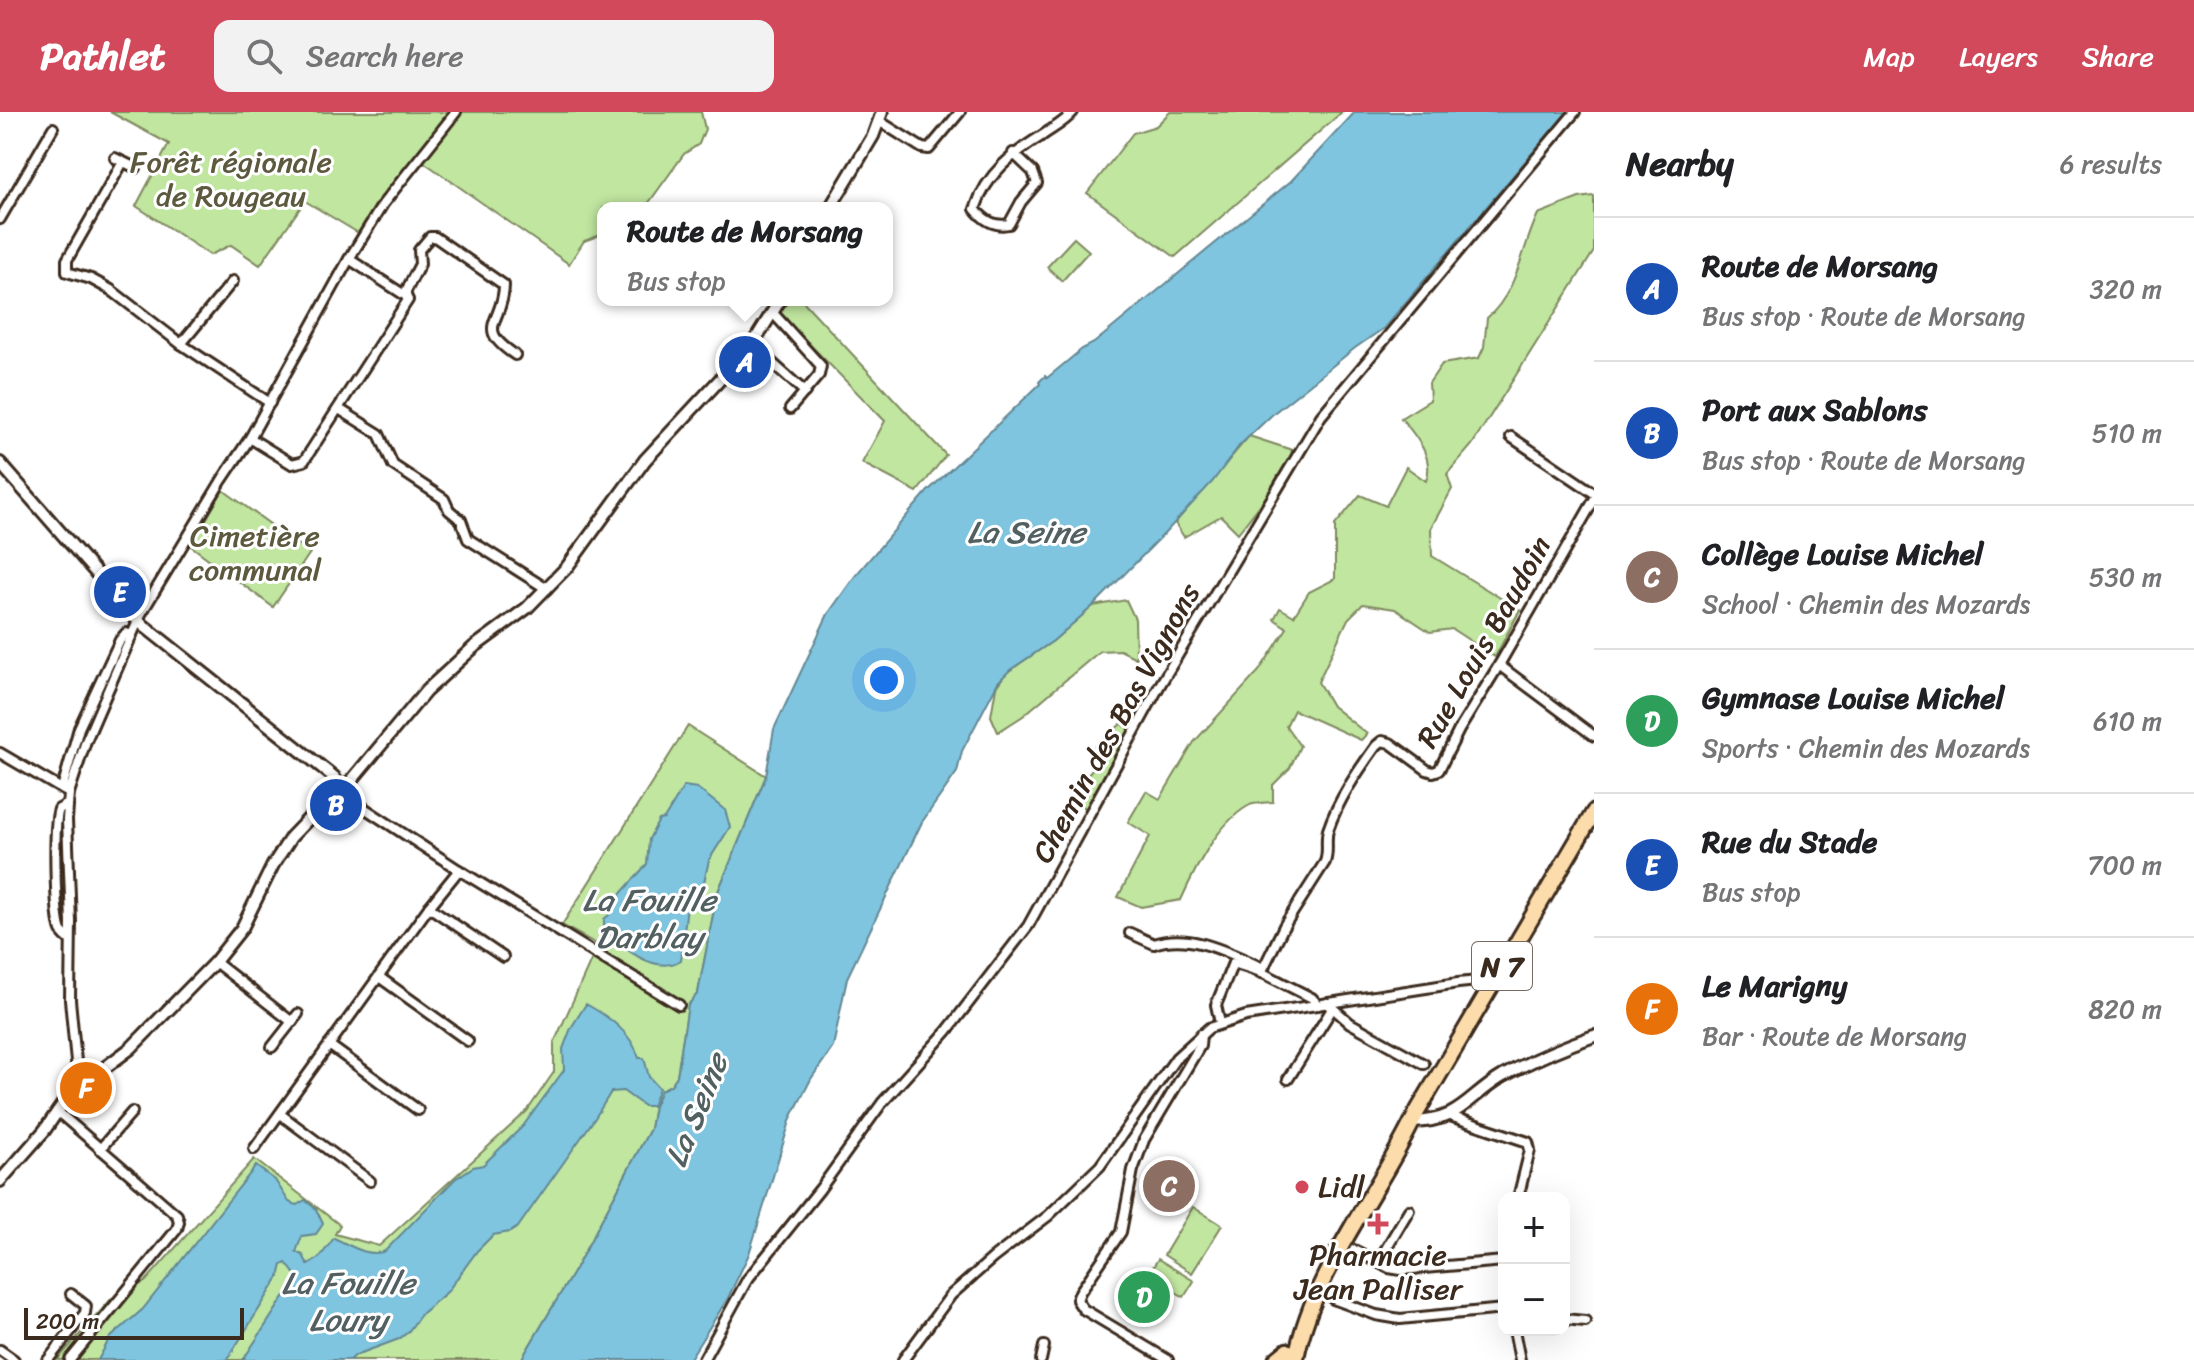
<!DOCTYPE html>
<meta charset="utf-8">
<style>
body{margin:0;font-family:Sriracha,sans-serif;background:#f2f2f2;color:#202124}
.controls{position:absolute;right:24px;bottom:24px;display:grid;overflow:hidden;border-radius:16px;box-shadow:0 8px 32px #0002}
.controls button{width:72px;height:72px;display:grid;place-items:center;padding:0;border:0;border-bottom:2px solid #e0e0e0;background:#fff;color:#202124;font:40px sans-serif}
.scale{position:absolute;left:24px;bottom:20px;width:220px;box-sizing:border-box;padding-left:8px;border:4px solid #3b2a1e;border-top:0;font-size:22px;line-height:28px;white-space:nowrap;color:#3b2a1e;-webkit-text-stroke:6px #fff;paint-order:stroke}
.you{position:absolute;left:884px;top:568px;width:28px;height:28px;margin:-20px;border:6px solid #fff;border-radius:50%;background:#1a73e8;box-shadow:0 0 0 12px #1a73e833}
.badge{display:grid;place-items:center;width:52px;height:52px;border-radius:50%;background:#d1495b;color:#fff;font-size:26px;font-weight:700}
.pin{position:absolute;translate:-50% -50%;border:4px solid #fff;box-shadow:0 2px 8px #0006}
.popup{position:absolute;left:597px;top:90px;width:296px;height:104px;box-sizing:border-box;display:grid;place-content:center;border-radius:16px;background:#fff;filter:drop-shadow(0 2px 6px #0005);font-size:26px;white-space:nowrap;color:#757577}
.popup b{font-size:30px;color:#202124}
.popup::after{content:'';position:absolute;left:50%;top:100%;margin-left:-16px;border:16px solid transparent;border-top-color:#fff}
.list{margin:0;padding:0;list-style:none}
h2{display:flex;justify-content:space-between;align-items:center;height:104px;margin:0;padding:0 32px;font-size:34px}
h2 small{font-size:26px;font-weight:400;color:#757577}
.list li{display:grid;grid-template-columns:52px 1fr auto;gap:24px;align-items:center;box-sizing:border-box;height:144px;padding:0 32px;border-top:2px solid #e0e0e0}
.list b{display:block;font-size:30px;white-space:nowrap}
.list p{margin:0;font-size:26px;white-space:nowrap;color:#757577}
.list em{font-size:26px;font-style:normal;color:#757577}
.icon{flex:none;width:44px;height:44px;fill:none;stroke:currentColor;stroke-width:2;stroke-linecap:round;stroke-linejoin:round}
.map{position:relative;flex:none;width:1594px;height:1248px;overflow:hidden}
header{display:flex;align-items:center;gap:48px;box-sizing:border-box;height:112px;padding:0 40px;background:#d1495b;color:#fff}
header strong{font-size:38px}
nav{display:flex;gap:44px;margin-inline-start:auto;font-size:28px}
.search{width:560px;height:72px;background:#f2f2f2;display:flex;align-items:center;gap:20px;box-sizing:border-box;padding:0 28px;border-radius:16px;color:#757577;font-size:30px}
main{display:flex}
aside{flex:1;background:#fff}
.map>svg:first-child{display:block}
.green{fill:#c1e6a0;stroke:#7e885f;stroke-width:2}
.water{fill:#7fc5e0;stroke:#648792;stroke-width:2}
.lines{fill:none;stroke-linecap:round;stroke-linejoin:round}
.minor-casing{stroke:#3b2a1e;stroke-width:14}
.tertiary-casing{stroke:#3b2a1e;stroke-width:16}
.primary-casing{stroke:#3b2a1e;stroke-width:20}
.minor{stroke:#fff;stroke-width:8}
.tertiary{stroke:#fff;stroke-width:10}
.primary{stroke:#fddcac;stroke-width:14}
.poi-dot{fill:#d1495b;stroke:#fff;stroke-width:3}
.labels{text-anchor:middle;stroke-width:6;stroke-linejoin:round;paint-order:stroke}
.shield{fill:#fff;stroke:#766a62;stroke-width:2}
.shield-label{font-size:28px;font-weight:bold;fill:#3b2a1e}
.park-label{font-size:30px;fill:#5c593e;stroke:#fff}
.street-label{font-size:30px;fill:#3b2a1e;stroke:#fff}
.poi-label{font-size:30px;fill:#3b2a1e;stroke:#fff;text-anchor:start}
.water-label{font-size:32px;font-style:italic;fill:#536062;stroke:#fff}
</style>
<header>
<strong>Pathlet</strong>
<div class="search"><svg class="icon" aria-label="search" viewBox="0 0 24 24"><circle cx="10" cy="10" r="6"/><path d="M15 15l6 6"/></svg>Search here</div>
<nav><a>Map</a><a>Layers</a><a>Share</a></nav>
</header>
<main>
<div class="map">
<svg width="1594" height="1248" viewBox="0 0 1594 1248">
<rect width="100%" height="100%" fill="#fff"/>
<filter id="ink" filterUnits="userSpaceOnUse"><feTurbulence type="fractalNoise" baseFrequency=".0125" numOctaves="2"/><feDisplacementMap in="SourceGraphic" scale="16" xChannelSelector="R" yChannelSelector="G"/><feConvolveMatrix kernelMatrix="1 2 1 2 8 2 1 2 1" color-interpolation-filters="sRGB"/></filter>
<g filter="url(#ink)">
<g class="green">
<path d="M110,0H701L705,17L699,32L684,42L645,96H603V122L584,129L569,152L418,46L360,122L305,89L260,153L231,133L210,143L136,94L169,32Z"/>
<path d="M1170,0H1342L1175,145L1087,81L1133,21L1156,14Z"/>
<path d="M1594,84V139L1472,333L1447,362L1452,377L1431,416L1432,444L1520,498L1495,545L1452,517L1430,520L1395,497L1363,492L1348,507L1318,570L1332,594L1367,622L1361,628L1294,598L1286,614L1300,634L1290,656L1273,673V690C1266,691 1254,690 1248,694C1217,712 1195,757 1181,788L1141,795L1118,785L1150,724L1128,710L1146,679L1160,687L1194,630L1259,559L1287,516L1274,507L1280,496L1294,504L1309,480L1335,467V413L1360,383L1386,394L1406,355L1426,369C1435,345 1415,323 1401,306L1430,288L1429,271L1442,252L1479,246L1484,235L1487,206C1518,179 1521,138 1538,102L1579,86Z"/>
<path d="M1074,126L1089,139L1062,169L1047,155Z"/>
<path d="M786,188H802L946,343L917,380L862,351L885,309L778,200Z"/>
<path d="M1249,324L1292,338L1289,356L1238,421L1221,404L1184,425L1175,411Z"/>
<path d="M223,378L310,441L273,495L191,434Z"/>
<path d="M1126,488L1135,507L1136,546L1120,538L1100,539L1023,604L998,620L991,604L996,575L1006,561L1053,529L1093,494Z"/>
<path d="M1121,612L1133,617L1088,700L1077,687L1080,671L1100,648L1095,635Z"/>
<path d="M688,614L766,664L717,782L698,881L688,894L677,964L671,973L661,978L654,994L650,1017L577,1154L521,1248H57L112,1186L145,1170L254,1047L340,1113L335,1122L379,1134L527,999L554,960V931L598,833L562,813Z"/>
<path d="M1193,1095L1222,1113L1192,1161L1164,1143Z"/>
<path d="M1158,1147L1194,1169L1184,1185L1148,1163Z"/>
</g>
<g class="water">
<path d="M1355,0H1567L1384,216L1355,236L1275,300L1240,333L1213,369L1165,421L1093,494L1053,529L1010,558L998,570L962,639L957,660L922,710L847,866L833,935L811,967L791,1006L749,1142L728,1186L689,1248H521L577,1154L650,1017L654,994L661,978L671,973L677,964L688,893L698,881L717,782L766,664L774,617L828,502L855,464L927,380L1040,272L1039,270L1045,264L1047,266L1082,237L1094,231L1291,69Z"/>
<path d="M684,674L697,676L725,698L730,715L709,748L703,775L687,793L681,848C655,864 621,835 604,816V807L609,803L616,787L647,752L649,727L659,708L664,707Z"/>
<path d="M586,892C609,905 631,920 639,946H644L649,965L659,976L652,994H644L623,979L611,980L595,1006L518,1115L510,1120L493,1123L477,1139L447,1180L422,1201L408,1220L399,1227L356,1243L350,1248H243L297,1165L286,1151L282,1153L279,1165L227,1248H98L110,1226L143,1197L256,1054L275,1068L289,1090L297,1093L305,1088L316,1097L323,1112L316,1122L302,1124L296,1140L303,1143L308,1153L320,1145L334,1126C349,1133 369,1146 385,1139L455,1067L473,1055L483,1053L523,1014L564,958L563,937L571,916Z"/>
</g>
<g class="lines">
<g class="minor-casing">
<g id="minor">
<path d="M879,9L922,36L929,37L960,0"/>
<path d="M1013,41L1033,60L1037,71L1021,90L1009,112C994,115 984,108 975,97C987,61 1012,42 1043,23C1053,16 1065,10 1073,0"/>
<path d="M115,46L136,56"/>
<path d="M123,50L67,148V160L91,167L111,178L181,232L270,291"/>
<path d="M0,107L53,16"/>
<path d="M406,184V179L420,152L419,138L430,125H435L504,173C504,210 473,215 515,243"/>
<path d="M773,201L821,254L819,263L790,297"/>
<path d="M181,232L233,169"/>
<path d="M752,233L805,280"/>
<path d="M339,297L379,322L393,353L444,387L449,398L461,408L468,427L547,477"/>
<path d="M1511,325L1594,381"/>
<path d="M250,326L292,352L304,349L408,188L406,184L349,147"/>
<path d="M1499,553L1594,624"/>
<path d="M0,641L65,679"/>
<path d="M341,678L349,686L459,758L679,893"/>
<path d="M69,681L63,673L79,616L120,528L126,521L132,523"/>
<path d="M68,692L59,697C53,712 55,804 61,819C64,823 66,825 70,828"/>
<path d="M429,795L503,845"/>
<path d="M1130,821L1154,832C1190,820 1227,840 1259,854L1261,860L1312,886L1318,893"/>
<path d="M215,850L292,910"/>
<path d="M1261,861L1284,814L1325,750C1329,739 1325,729 1328,718C1338,688 1358,659 1376,634L1382,629L1390,631L1427,658L1433,660L1439,658L1459,618L1499,553L1594,388"/>
<path d="M379,865L468,929"/>
<path d="M1327,891L1350,911L1424,952"/>
<path d="M1220,911L1216,893L1233,851L1261,860"/>
<path d="M329,933L418,998"/>
<path d="M272,935L298,902"/>
<path d="M1288,967L1332,897"/>
<path d="M78,970L70,888L71,810L67,708L69,681L86,629L141,502L222,368L250,326L349,147L383,92L456,0"/>
<path d="M57,999L177,1103L179,1110L177,1117L70,1248"/>
<path d="M280,1002L370,1069"/>
<path d="M1450,1004L1528,1030L1530,1038L1518,1086"/>
<path d="M100,1037L132,1000"/>
<path d="M254,1037L429,795L459,758"/>
<path d="M1354,1138L1389,1156L1401,1158L1504,1149"/>
<path d="M1378,1150L1409,1098"/>
<path d="M1333,1187L1376,1203L1400,1207L1504,1197"/>
<path d="M1564,1207L1585,1209"/>
<path d="M1514,1218L1520,1248"/>
<path d="M0,1238L14,1248"/>
<path d="M48,1248L85,1201L86,1194L71,1182"/>
<path d="M703,1248L747,1168L820,1077L882,991L947,919L1028,814L1160,573L1321,304L1575,0"/>
<path d="M903,1248L951,1183L993,1146L1048,1104L1100,1054L1176,946L1209,916L1246,904L1458,871L1478,869L1491,873"/>
<path d="M1041,1248L1044,1234"/>
<path d="M1168,1248L1083,1197L1077,1188L1080,1180L1121,1120L1133,1058L1144,1028L1200,934L1201,922"/>
</g>
</g>
<g class="tertiary-casing">
<g id="tertiary">
<path d="M830,96L873,24L882,0"/>
<path d="M0,351L138,509L334,665L341,678"/>
<path d="M1412,1010C1461,1009 1466,986 1503,964C1532,948 1563,935 1594,924"/>
<path d="M0,1069L44,1019L78,970L87,969L131,936L215,850L242,816L273,753L291,725L314,701L347,674L426,579L474,535L527,496L567,455L645,348L752,233L780,188"/>
</g>
</g>
<g class="primary-casing">
<g id="primary">
<path d="M1296,1246C1314,1156 1379,1082 1417,1000L1594,700"/>
<path d="M1276,1248L1287,1239L1294,1243L1296,1248"/>
</g>
</g>
<use href="#minor" class="minor"/>
<use href="#tertiary" class="tertiary"/>
<use href="#primary" class="primary"/>
</g>
</g>
<g class="poi-dot">
<circle cx="1302" cy="1075" r="8"/>
<path d="M1374 1100h8v8h8v8h-8v8h-8v-8h-8v-8h8z"/>
</g>
<g class="labels">
<rect class="shield" x="1472" y="830" width="60" height="48" rx="6"/>
<g class="shield-label">
<text x="1502" y="864">N 7</text>
</g>
<g class="park-label">
<text x="231" y="60">Forêt régionale<tspan x="231" dy="34">de Rougeau</tspan></text>
<text x="255" y="434">Cimetière<tspan x="255" dy="34">communal</tspan></text>
</g>
<g class="street-label">
<text transform="translate(1484 530) rotate(-60)" y="10">Rue Louis Baudoin</text>
<text transform="translate(1116 611) rotate(-61)" y="10">Chemin des Bas Vignons</text>
</g>
<g class="poi-label">
<text x="1318" y="1085">Lidl</text>
<text x="1378" y="1153" text-anchor="middle">Pharmacie<tspan x="1378" dy="34">Jean Palliser</tspan></text>
</g>
<g class="water-label">
<text x="1026" y="431">La Seine</text>
<text x="649" y="799">La Fouille<tspan x="649" dy="37">Darblay</tspan></text>
<text transform="translate(696 998) rotate(-68)" y="11">La Seine</text>
<text x="348" y="1182">La Fouille<tspan x="348" dy="37">Loury</tspan></text>
</g>
</g>
</svg>
<div class="controls">
<button>+</button>
<button>−</button>
</div>
<div class="scale">200 m</div>
<div class="you"></div>
<div class="pin badge" style="left:745px;top:250px;background:#1a4fb4">A</div>
<div class="popup"><b>Route de Morsang</b>Bus stop</div>
<div class="pin badge" style="left:336px;top:693px;background:#1a4fb4">B</div>
<div class="pin badge" style="left:1169px;top:1074px;background:#8d6e63">C</div>
<div class="pin badge" style="left:1144px;top:1185px;background:#2e9e5b">D</div>
<div class="pin badge" style="left:120px;top:480px;background:#1a4fb4">E</div>
<div class="pin badge" style="left:86px;top:976px;background:#e8710a">F</div>
</div>
<aside>
<h2>Nearby<small>6 results</small></h2>
<ul class="list">
<li><span class="badge" style="background:#1a4fb4">A</span><div><b>Route de Morsang</b><p>Bus stop · Route de Morsang</p></div><em>320 m</em></li>
<li><span class="badge" style="background:#1a4fb4">B</span><div><b>Port aux Sablons</b><p>Bus stop · Route de Morsang</p></div><em>510 m</em></li>
<li><span class="badge" style="background:#8d6e63">C</span><div><b>Collège Louise Michel</b><p>School · Chemin des Mozards</p></div><em>530 m</em></li>
<li><span class="badge" style="background:#2e9e5b">D</span><div><b>Gymnase Louise Michel</b><p>Sports · Chemin des Mozards</p></div><em>610 m</em></li>
<li><span class="badge" style="background:#1a4fb4">E</span><div><b>Rue du Stade</b><p>Bus stop</p></div><em>700 m</em></li>
<li><span class="badge" style="background:#e8710a">F</span><div><b>Le Marigny</b><p>Bar · Route de Morsang</p></div><em>820 m</em></li>
</ul>
</aside>
</main>
